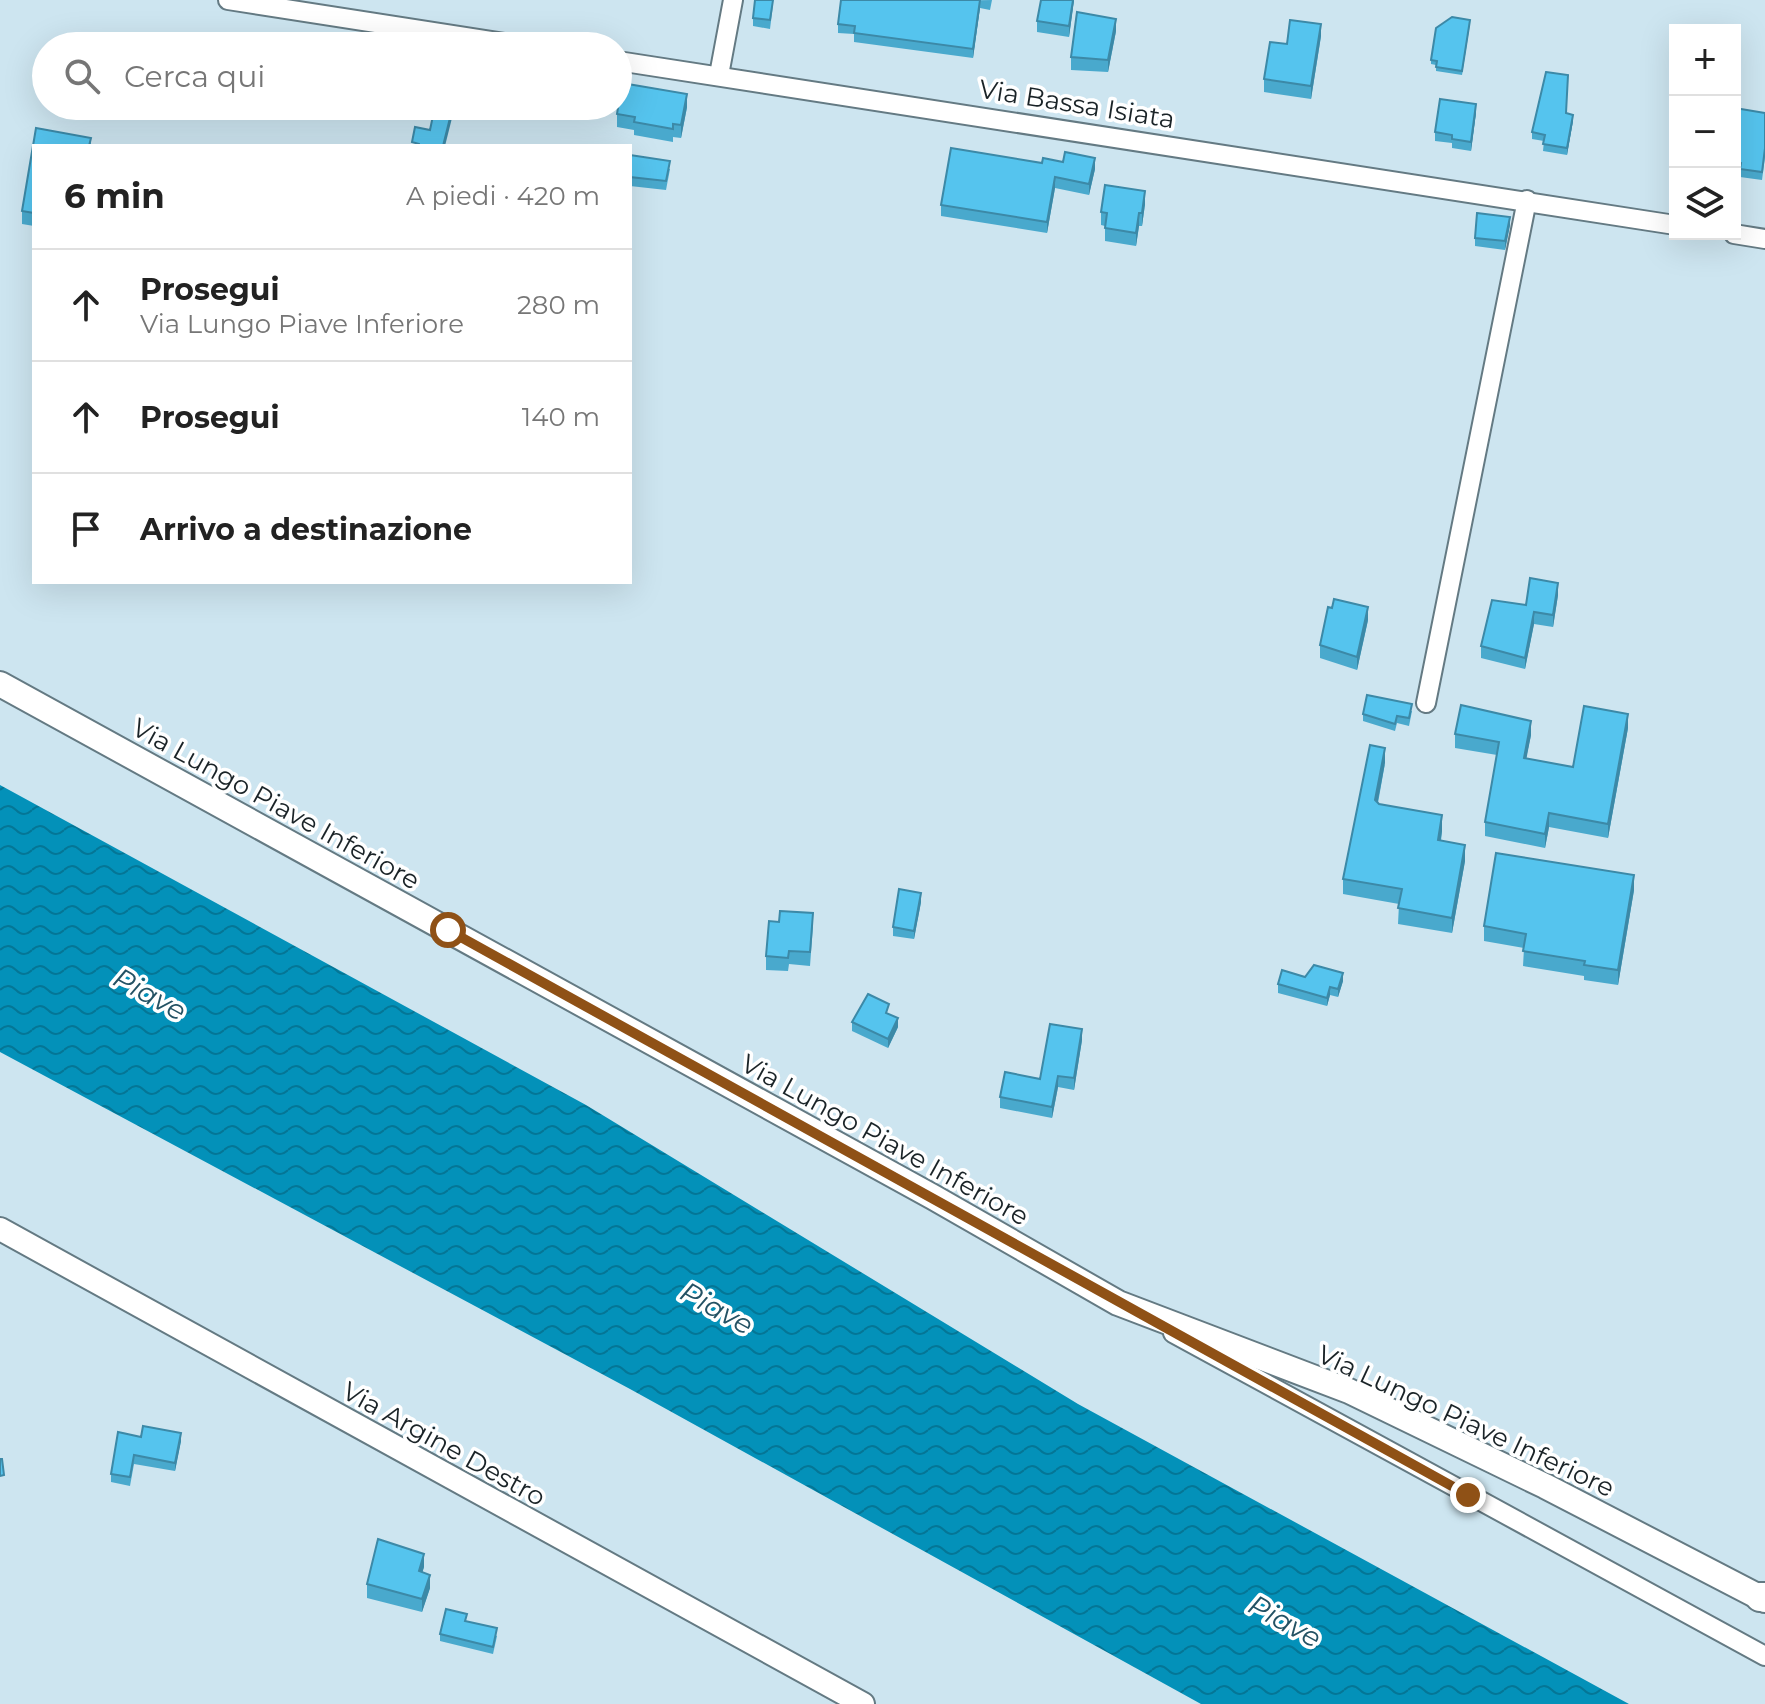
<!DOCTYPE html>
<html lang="it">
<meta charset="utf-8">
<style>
body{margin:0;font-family:Montserrat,sans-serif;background:#f6f6f6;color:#222}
.controls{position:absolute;right:24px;top:24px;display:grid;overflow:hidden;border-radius:0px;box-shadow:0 8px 32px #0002}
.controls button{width:72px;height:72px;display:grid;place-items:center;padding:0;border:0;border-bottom:2px solid #e0e0e0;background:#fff;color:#222;font:40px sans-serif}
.stop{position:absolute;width:24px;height:24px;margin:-18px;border:6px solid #8f5116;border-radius:50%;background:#fff}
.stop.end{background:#8f5116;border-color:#fff;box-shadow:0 2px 8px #0008}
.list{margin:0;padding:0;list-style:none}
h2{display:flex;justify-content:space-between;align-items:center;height:104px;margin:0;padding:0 32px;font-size:34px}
h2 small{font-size:26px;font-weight:400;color:#767676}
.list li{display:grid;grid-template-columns:52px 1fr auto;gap:24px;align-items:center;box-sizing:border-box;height:112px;padding:0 32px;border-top:2px solid #e0e0e0}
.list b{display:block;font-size:30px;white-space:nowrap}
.list p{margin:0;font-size:26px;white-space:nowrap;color:#767676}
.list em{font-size:26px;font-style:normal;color:#767676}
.icon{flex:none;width:44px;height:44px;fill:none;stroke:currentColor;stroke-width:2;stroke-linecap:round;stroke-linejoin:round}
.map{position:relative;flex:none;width:1765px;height:1704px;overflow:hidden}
.search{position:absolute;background:#fff;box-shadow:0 8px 32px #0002;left:32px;top:32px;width:600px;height:88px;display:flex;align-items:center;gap:20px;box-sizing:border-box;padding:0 28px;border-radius:44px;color:#767676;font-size:30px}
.panel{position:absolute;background:#fff;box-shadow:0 8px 32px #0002;left:32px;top:144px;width:600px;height:440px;border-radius:0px}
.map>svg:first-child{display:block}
.water{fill:url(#water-waves)}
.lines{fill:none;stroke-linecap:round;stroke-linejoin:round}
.minor-casing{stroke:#647a83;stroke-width:22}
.tertiary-casing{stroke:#647a83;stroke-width:26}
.secondary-casing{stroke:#647a83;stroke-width:28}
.trunk-casing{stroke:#647a83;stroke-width:32}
.minor{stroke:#fff;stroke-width:18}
.tertiary{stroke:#fff;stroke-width:22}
.secondary{stroke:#fff;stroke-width:24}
.trunk{stroke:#fff;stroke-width:28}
.wall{fill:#49a9cd}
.shaded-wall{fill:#3c89a7}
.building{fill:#55c4ee;stroke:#3c89a7;stroke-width:2}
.route{stroke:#8f5116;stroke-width:10}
.labels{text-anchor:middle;stroke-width:7;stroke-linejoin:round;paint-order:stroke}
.street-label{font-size:26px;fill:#1a2327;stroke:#fff}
.water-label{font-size:28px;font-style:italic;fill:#245264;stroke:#fff}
</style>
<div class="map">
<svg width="1765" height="1704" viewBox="0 0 1765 1704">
<defs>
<pattern id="water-waves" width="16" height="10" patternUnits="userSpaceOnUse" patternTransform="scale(2)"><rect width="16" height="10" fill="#0391b9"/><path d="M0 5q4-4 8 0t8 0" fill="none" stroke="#047696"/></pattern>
</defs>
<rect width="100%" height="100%" fill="#cde5f0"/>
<path class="water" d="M0,785L586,1105L1078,1404L1629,1704H1201L630,1389L0,1052Z"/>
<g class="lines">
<g class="minor-casing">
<g id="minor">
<path d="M228,0L523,46"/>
<path d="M618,61L1675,225"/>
<path d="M719,75L733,0"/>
<path d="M1734,234L1765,239"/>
<path d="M1426,703L1527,200"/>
<path d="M1173,1333L1765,1656"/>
</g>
</g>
<g class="tertiary-casing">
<path id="tertiary" d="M0,1229L863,1704"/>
</g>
<g class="secondary-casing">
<path id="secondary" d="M0,684L933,1197L1118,1303L1349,1391L1545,1486L1765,1600"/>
</g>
<g class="trunk-casing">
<path id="trunk" d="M1760,1597H1765"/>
</g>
<use href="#minor" class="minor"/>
<use href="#tertiary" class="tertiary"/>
<use href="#secondary" class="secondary"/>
<use href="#trunk" class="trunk"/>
</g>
<g class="wall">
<path d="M992,0L990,10L980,8L973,58L854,42V34L838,33V24L935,1Z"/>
<path d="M1074,0L1069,37L1037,32V21Z"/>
<path d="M773,5L770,29L753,26V18Z"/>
<path d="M1470,24L1462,75L1436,71V65L1431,64V60Z"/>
<path d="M1116,31L1108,72L1071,70V57Z"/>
<path d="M1321,36L1311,99L1264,92V79L1287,44Z"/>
<path d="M687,107L681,138L673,137V142L634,135V130L617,127V114Z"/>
<path d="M1735,108L1765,113V157L1762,180L1740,177V171L1735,170Z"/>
<path d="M1476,113L1471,151L1452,148V143L1435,141V132Z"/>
<path d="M1566,113L1573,121L1567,155L1543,151L1544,141L1532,139V132Z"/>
<path d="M36,128L91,138V146H34V226L22,224V211Z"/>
<path d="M630,155L670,169L666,190L630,186Z"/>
<path d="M1042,163L1095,169L1089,195L1055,188L1047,233L941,216V205Z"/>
<path d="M1145,204L1142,226H1139L1136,246L1105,241V226L1101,225V212Z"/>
<path d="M1510,225L1505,250L1475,246V238Z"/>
<path d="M1558,595L1553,627L1534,624L1525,669L1481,658V646L1526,605Z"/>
<path d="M1368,620L1357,670L1320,658V645Z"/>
<path d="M1412,711L1409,726L1397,723L1395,731L1363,721V714Z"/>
<path d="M1628,728L1608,838L1549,827L1545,848L1485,836V822L1497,755L1455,748V734L1531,735L1526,758L1573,767Z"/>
<path d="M1385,763L1378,803L1442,831L1441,841L1465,861L1452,933L1398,924L1399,904L1343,894V879Z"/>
<path d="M1634,890L1618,985L1584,980V976L1523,966L1524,948L1484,941V926Z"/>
<path d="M921,902L914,939L893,936V927Z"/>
<path d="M813,926L810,966L789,964L788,971L766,970V956Z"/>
<path d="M1305,977L1343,981L1338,997L1330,995L1327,1006L1278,993V984Z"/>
<path d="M889,1014L898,1027L888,1048L852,1031V1022Z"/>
<path d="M1082,1040L1074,1090L1058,1087L1052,1118L1000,1108V1097L1040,1079Z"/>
<path d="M141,1437L181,1441L175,1471L134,1464L130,1486L111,1482V1474Z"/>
<path d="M424,1567L422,1572L430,1588L422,1612L367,1598V1584Z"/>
<path d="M467,1621L497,1636L493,1654L440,1641V1634Z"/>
</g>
<g class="shaded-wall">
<path d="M980,0V8L973,58V49Z"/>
<path d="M1073,0H1074L1069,37V26Z"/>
<path d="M1116,19V31L1108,72V60Z"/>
<path d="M1321,24V36L1311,99V86Z"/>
<path d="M687,94V107L681,138V125Z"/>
<path d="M1476,104V113L1471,151V142Z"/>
<path d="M453,106H455L445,146H443Z"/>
<path d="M1573,115V121L1567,155V148Z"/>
<path d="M1095,158V169L1089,195V184Z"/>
<path d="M1055,177V188L1047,233V222Z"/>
<path d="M1145,191V204L1142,226V213Z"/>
<path d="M1139,213V226L1136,246V233Z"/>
<path d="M1510,217V225L1505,250V241Z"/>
<path d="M1558,583V595L1553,627V615Z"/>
<path d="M1368,607V620L1357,670V657Z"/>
<path d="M1534,612V624L1525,669V658Z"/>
<path d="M1628,714V728L1608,838V824Z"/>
<path d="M1531,721V735L1524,771V758Z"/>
<path d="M1385,748V763L1375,816V800Z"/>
<path d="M1549,813V827L1545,848V834Z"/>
<path d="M1442,815V831L1438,856V840Z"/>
<path d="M1465,845V861L1452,933V918Z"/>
<path d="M1634,875V890L1618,985V970Z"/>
<path d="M921,893V902L914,939V931Z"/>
<path d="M1343,973V981L1338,997V989Z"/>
<path d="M1330,987V995L1327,1006V998Z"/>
<path d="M898,1018V1027L888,1048V1039Z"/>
<path d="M1082,1029V1040L1074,1090V1078Z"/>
<path d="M1058,1076V1087L1052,1118V1107Z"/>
<path d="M181,1433V1441L175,1471V1463Z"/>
<path d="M424,1554V1567L419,1584V1571Z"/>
<path d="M430,1575V1588L422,1612V1599Z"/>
</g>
<g class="building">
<path d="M755,0H773L770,20L753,18Z"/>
<path d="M841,0H980L973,49L854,33L855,26L838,24Z"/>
<path d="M1041,0H1073L1069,26L1037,21Z"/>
<path d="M1077,12L1116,19L1108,60L1071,57Z"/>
<path d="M1452,17L1470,20L1462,71L1436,67L1437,61L1431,60L1436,28Z"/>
<path d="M1290,20L1321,24L1311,86L1264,79L1270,42L1287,44Z"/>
<path d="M1546,72L1568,75L1566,113L1573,115L1567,148L1543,144L1545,135L1532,132Z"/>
<path d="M622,83L687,94L681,125L673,124V129L634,122L635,117L617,114Z"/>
<path d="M1440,99L1476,104L1471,142L1452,139V135L1435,132Z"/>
<path d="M435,106H453L443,146H419V144L412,142L415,127L430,130Z"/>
<path d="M1735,108L1765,113V148L1762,172L1740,169L1741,163L1735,162Z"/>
<path d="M36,128L91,138L89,146H34V213L22,211Z"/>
<path d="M951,148L1042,163L1043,158L1063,162L1065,152L1095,158L1089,184L1055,177L1047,222L941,205Z"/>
<path d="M630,155L670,161L666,181L630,177Z"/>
<path d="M1105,185L1145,191L1142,213H1139L1136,233L1105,228L1107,213L1101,212Z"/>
<path d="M1477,213L1510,217L1505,241L1475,238Z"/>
<path d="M1530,578L1558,583L1553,615L1534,612L1525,658L1481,646L1492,600L1526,605Z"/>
<path d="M1334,599L1368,607L1357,657L1320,645L1328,607L1332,608Z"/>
<path d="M1367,695L1412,704L1409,718L1397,716L1395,724L1363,714Z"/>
<path d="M1461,705L1531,721L1524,758L1573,767L1584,706L1628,714L1608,824L1549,813L1545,834L1485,822L1499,742L1455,734Z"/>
<path d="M1370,745L1385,748L1375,800L1379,804L1442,815L1438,840L1465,845L1452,918L1398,908L1402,889L1343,879Z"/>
<path d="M1496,853L1634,875L1618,970L1584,965L1585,961L1523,951L1526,934L1484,926Z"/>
<path d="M899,889L921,893L914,931L893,927Z"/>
<path d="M780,911L813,913L810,952L789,951L788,958L766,956L769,921L779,922Z"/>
<path d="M1314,965L1343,973L1338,989L1330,987L1327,998L1278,984L1282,970L1305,977Z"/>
<path d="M868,994L889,1004L886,1013L898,1018L888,1039L852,1022Z"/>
<path d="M1050,1024L1082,1029L1074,1078L1058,1076L1052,1107L1000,1097L1005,1072L1040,1079Z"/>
<path d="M143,1426L181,1433L175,1463L134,1455L130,1477L111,1474L118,1432L141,1437Z"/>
<path d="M0,1459H2L4,1475L0,1476Z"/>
<path d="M378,1539L424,1554L419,1571L430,1575L422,1599L367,1584Z"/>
<path d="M446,1609L467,1614L465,1621L497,1628L493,1647L440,1634Z"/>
</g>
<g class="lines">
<path class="route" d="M448,930L1468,1495"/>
</g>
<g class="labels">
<g class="street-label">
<text transform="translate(1077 104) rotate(9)" y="9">Via Bassa Isiata</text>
<text transform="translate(276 804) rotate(29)" y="9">Via Lungo Piave Inferiore</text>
<text transform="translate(885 1140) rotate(29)" y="9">Via Lungo Piave Inferiore</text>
<text transform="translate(1466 1421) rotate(25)" y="9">Via Lungo Piave Inferiore</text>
<text transform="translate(444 1444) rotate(29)" y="9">Via Argine Destro</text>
</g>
<g class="water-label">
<text transform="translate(150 994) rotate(29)" y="10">Piave</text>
<text transform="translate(717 1308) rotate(29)" y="10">Piave</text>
<text transform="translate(1285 1621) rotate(29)" y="10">Piave</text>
</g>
</g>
</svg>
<div class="controls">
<button>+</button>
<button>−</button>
<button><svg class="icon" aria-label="layers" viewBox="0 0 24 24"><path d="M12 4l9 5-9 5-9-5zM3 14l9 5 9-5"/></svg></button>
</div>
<div class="stop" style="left:448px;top:930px"></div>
<div class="stop end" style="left:1468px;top:1495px"></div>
<div class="search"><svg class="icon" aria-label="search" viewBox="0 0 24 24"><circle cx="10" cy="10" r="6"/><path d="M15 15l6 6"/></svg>Cerca qui</div>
<section class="panel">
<h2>6 min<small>A piedi · 420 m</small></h2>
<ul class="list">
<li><svg class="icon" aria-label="ahead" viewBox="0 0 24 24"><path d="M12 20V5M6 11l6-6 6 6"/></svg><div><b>Prosegui</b><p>Via Lungo Piave Inferiore</p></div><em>280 m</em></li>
<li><svg class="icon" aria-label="ahead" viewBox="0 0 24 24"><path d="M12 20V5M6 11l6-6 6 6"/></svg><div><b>Prosegui</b></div><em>140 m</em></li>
<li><svg class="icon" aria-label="arrive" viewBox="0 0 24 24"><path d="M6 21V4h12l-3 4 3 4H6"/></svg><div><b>Arrivo a destinazione</b></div></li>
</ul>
</section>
</div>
